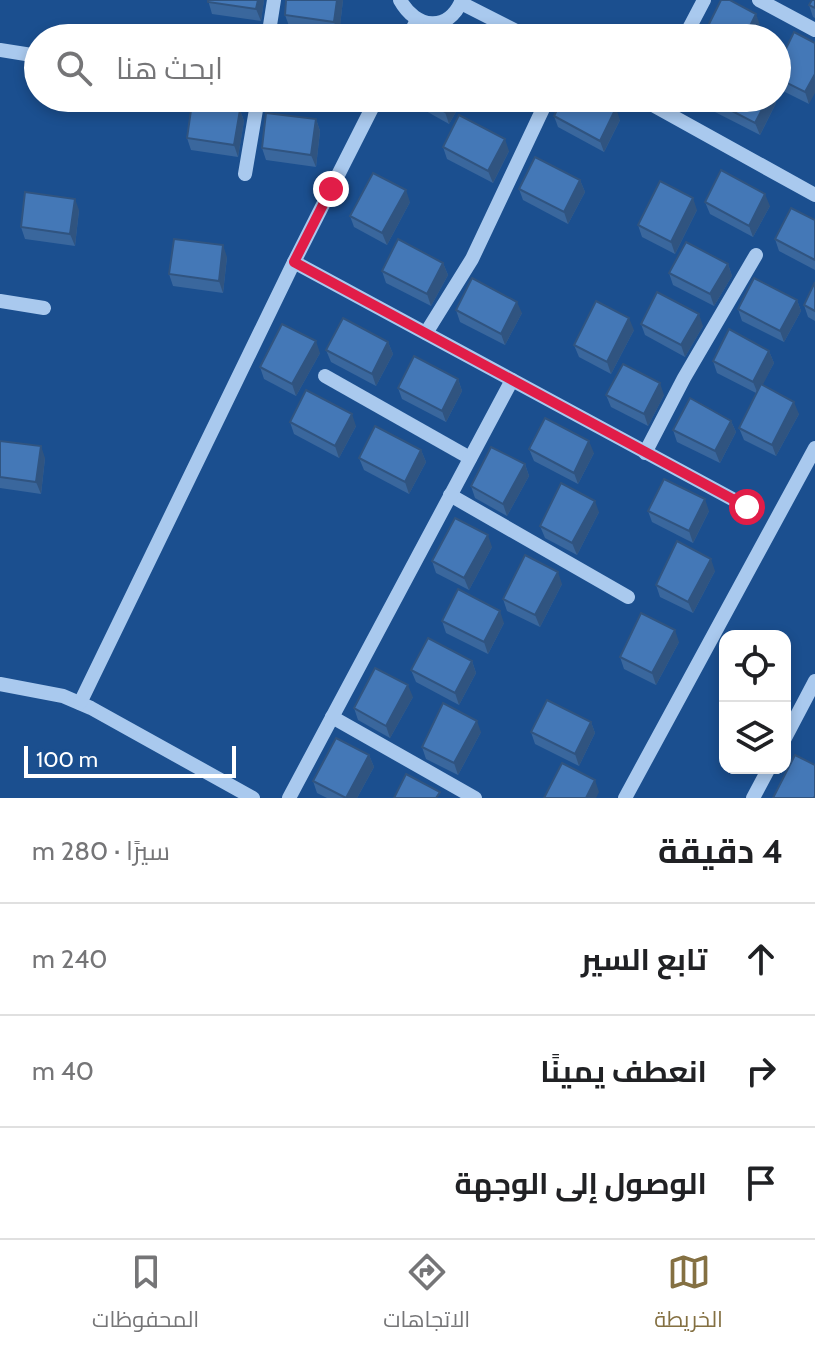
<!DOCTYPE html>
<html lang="ar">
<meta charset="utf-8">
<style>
body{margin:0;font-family:Cabin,Cairo,sans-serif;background:#f2f2f2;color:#202124;direction:rtl}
.controls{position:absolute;right:24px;bottom:24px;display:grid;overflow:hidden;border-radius:16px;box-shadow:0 4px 12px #0003}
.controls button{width:72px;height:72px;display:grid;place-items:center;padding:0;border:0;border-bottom:2px solid #e0e0e0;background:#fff;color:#202124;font:40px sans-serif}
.scale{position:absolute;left:24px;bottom:20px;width:212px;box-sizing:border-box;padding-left:8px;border:4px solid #fff;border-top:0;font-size:22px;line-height:28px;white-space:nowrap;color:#fff;-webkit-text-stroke:6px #1b4f8f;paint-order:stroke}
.stop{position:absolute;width:24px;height:24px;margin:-18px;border:6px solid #e11d48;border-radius:50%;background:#fff}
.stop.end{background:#e11d48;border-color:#fff;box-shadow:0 2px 8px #0008}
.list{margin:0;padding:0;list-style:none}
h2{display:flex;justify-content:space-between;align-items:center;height:104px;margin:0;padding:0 32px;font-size:34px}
h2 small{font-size:26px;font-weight:400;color:#757577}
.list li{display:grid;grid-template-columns:52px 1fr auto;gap:24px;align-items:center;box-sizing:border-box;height:112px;padding:0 32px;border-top:2px solid #e0e0e0}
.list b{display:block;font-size:30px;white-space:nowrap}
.list em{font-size:26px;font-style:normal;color:#757577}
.icon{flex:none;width:44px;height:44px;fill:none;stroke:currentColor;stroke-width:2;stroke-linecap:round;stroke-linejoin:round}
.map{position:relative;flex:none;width:815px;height:798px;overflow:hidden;direction:ltr}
.search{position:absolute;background:#fff;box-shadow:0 4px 12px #0003;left:24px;right:24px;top:24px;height:88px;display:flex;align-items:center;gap:20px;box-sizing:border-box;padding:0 28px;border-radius:44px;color:#757577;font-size:30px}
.sheet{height:440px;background:#fff}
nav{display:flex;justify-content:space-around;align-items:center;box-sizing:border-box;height:112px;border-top:2px solid #e0e0e0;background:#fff;font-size:22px;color:#757577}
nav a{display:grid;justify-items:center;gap:4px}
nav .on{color:#847042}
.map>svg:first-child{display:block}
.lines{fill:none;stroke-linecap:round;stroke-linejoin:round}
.minor{stroke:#a9c9ee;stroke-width:14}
.wall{fill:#3a679d}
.shaded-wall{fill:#305480}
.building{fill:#4478b7;stroke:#305480;stroke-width:2}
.route{stroke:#e11d48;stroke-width:10}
</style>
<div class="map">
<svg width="815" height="798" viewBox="0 0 815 798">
<rect width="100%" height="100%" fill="#1b4f8f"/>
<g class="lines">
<g class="minor">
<path d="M400,0C416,29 448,33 462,0"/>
<path d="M759,0L815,30"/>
<path d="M461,3L530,38"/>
<path d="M268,38L274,0"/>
<path d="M408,38L417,20"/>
<path d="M684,38L704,0"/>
<path d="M0,50L38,56"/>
<path d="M640,98L815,195"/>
<path d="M245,174L258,98"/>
<path d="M294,262L747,507"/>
<path d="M0,301L44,308"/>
<path d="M426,333L472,259L548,98"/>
<path d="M325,376L470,458"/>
<path d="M645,453L684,378L756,255"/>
<path d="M450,495L628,597"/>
<path d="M0,684L63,696L91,708L253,798"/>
<path d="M80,703L294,262L377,98"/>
<path d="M332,717L475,798"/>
<path d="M785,738L815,681"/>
<path d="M289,798L512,380"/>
<path d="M625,798L815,448"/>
<path d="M753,798L769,768"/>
</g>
</g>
<g class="wall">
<path d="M208,0H264L261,21L212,14Z"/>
<path d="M343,0L339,34L289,26L285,15Z"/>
<path d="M815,0V18L813,17L809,5Z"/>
<path d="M794,32L809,104L777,88V67Z"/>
<path d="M414,98H464L449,124L417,106Z"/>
<path d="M502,98H537L529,112Z"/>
<path d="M712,98H774L776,103L760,135L715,112L711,100Z"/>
<path d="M240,110L244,121L238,157L191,150L187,138Z"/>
<path d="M554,116L620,120L604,152L558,127Z"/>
<path d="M316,119L320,131L316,167L266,160L262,148Z"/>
<path d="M443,147L509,151L493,183L447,159Z"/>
<path d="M580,180L585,192L568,224L523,200L519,189Z"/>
<path d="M410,202L387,245L354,227L350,216Z"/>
<path d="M705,202L770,206L753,237L710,214Z"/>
<path d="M79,210L75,246L25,239L21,227Z"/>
<path d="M697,210L675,254L642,237L638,225Z"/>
<path d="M815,220V270L779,251L775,239Z"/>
<path d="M227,257L223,293L173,286L169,274Z"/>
<path d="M443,263L448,275L431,306L386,283L382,271Z"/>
<path d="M728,264L732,276L714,306L673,285L669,273Z"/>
<path d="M815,282V321L808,317L804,305Z"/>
<path d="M797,300L801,311L784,342L742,321L738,309Z"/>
<path d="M456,310L522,313L505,345L460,322Z"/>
<path d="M641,324L703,326L685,357L645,335Z"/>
<path d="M634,330L611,374L579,357L574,345Z"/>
<path d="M388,342L393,354L376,386L331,362L326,350Z"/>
<path d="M769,351L774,363L762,385L799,414L776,456L744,440L739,428L756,393L717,373L713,361Z"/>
<path d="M320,353L296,396L264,379L260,367Z"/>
<path d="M458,379L462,391L446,422L402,399L398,388Z"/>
<path d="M606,395H664L648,426L611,407Z"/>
<path d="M731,421L736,432L720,463L677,442L673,430Z"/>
<path d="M290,422L356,426L339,458L294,434Z"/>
<path d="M0,441L45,458L41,494L0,488Z"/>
<path d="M529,449L594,453L578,484L534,461Z"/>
<path d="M421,450L426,462L409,494L364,470L359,458Z"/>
<path d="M525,464L529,476L507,516L475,498L471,486Z"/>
<path d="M648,511H709L693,543L652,522Z"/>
<path d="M599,512L577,555L545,538L540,526Z"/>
<path d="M492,547L469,590L436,573L432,561Z"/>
<path d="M715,571L693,613L660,597L656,585Z"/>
<path d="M562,584L540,627L507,611L503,599Z"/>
<path d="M442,621L504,623L488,654L446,633Z"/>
<path d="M679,642L656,685L624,669L620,657Z"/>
<path d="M472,661L476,673L459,705L416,682L411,670Z"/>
<path d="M413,697L390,738L358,720L354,708Z"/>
<path d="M591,722L595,733L579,766L535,744L531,732Z"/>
<path d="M481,732L458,775L426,759L422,747Z"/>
<path d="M369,755L374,767L357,798H327L317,793L313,781Z"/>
</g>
<g class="shaded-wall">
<path d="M258,0H264L261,21L256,9Z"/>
<path d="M337,0H343L339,34L334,22Z"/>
<path d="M756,14L760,25L754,38H744Z"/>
<path d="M815,74V93L809,104L805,92Z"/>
<path d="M453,98H464L449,124L445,112Z"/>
<path d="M526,98H537L529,112L525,100Z"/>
<path d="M768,98H774L776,103L760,135L755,123Z"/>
<path d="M616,108L620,120L604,152L600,141Z"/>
<path d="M240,110L244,121L238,157L234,145Z"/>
<path d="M316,119L320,131L316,167L311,155Z"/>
<path d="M505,139L509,151L493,183L488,171Z"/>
<path d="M580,180L585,192L568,224L564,212Z"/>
<path d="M406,190L410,202L387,245L382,233Z"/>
<path d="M765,194L770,206L753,237L749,226Z"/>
<path d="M693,198L697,210L675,254L671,242Z"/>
<path d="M75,199L79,210L75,246L70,234Z"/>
<path d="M223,245L227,257L223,293L219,281Z"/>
<path d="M443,263L448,275L431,306L427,294Z"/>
<path d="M728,264L732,276L714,306L710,294Z"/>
<path d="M797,300L801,311L784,342L780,331Z"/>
<path d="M517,302L522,313L505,345L501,334Z"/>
<path d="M699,314L703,326L685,357L681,345Z"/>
<path d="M629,318L634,330L611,374L607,362Z"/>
<path d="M316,341L320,353L296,396L292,384Z"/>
<path d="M388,342L393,354L376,386L372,374Z"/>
<path d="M769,351L774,363L758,394L753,382Z"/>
<path d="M458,379L462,391L446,422L442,411Z"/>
<path d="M660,383L664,395L648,426L644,414Z"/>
<path d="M794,402L799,414L776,456L772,445Z"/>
<path d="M352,414L356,426L339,458L335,446Z"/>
<path d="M731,421L736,432L720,463L715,451Z"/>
<path d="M589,441L594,453L578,484L574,473Z"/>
<path d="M41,446L45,458L41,494L36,482Z"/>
<path d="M421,450L426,462L409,494L405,482Z"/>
<path d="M525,464L529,476L507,516L503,504Z"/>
<path d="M705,499L709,511L693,543L689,531Z"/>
<path d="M595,501L599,512L577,555L572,543Z"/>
<path d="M488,535L492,547L469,590L464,578Z"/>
<path d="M711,559L715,571L693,613L688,602Z"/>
<path d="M558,572L562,584L540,627L535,615Z"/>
<path d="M500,611L504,623L488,654L484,642Z"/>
<path d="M675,630L679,642L656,685L652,673Z"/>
<path d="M472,661L476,673L459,705L455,693Z"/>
<path d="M408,685L413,697L390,738L386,726Z"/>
<path d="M477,721L481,732L458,775L454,763Z"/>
<path d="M591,722L595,733L579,766L575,754Z"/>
<path d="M369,755L374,767L357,798H346Z"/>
<path d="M595,780L599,792L596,798H586Z"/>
</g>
<g class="building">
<path d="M208,0H258L256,9L208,2Z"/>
<path d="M286,0H337L334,22L285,15Z"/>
<path d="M721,0H730L756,14L744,38H702Z"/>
<path d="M812,0H815V8L809,5Z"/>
<path d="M794,32L815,43V74L805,92L777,78V67Z"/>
<path d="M419,98H453L445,112Z"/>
<path d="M563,98H596L616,108L600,141L554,116Z"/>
<path d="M712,98H768L755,123L711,100Z"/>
<path d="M192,103L240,110L234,145L187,138Z"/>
<path d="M266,113L316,119L311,155L262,148Z"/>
<path d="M459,115L505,139L488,171L443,147Z"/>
<path d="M535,157L580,180L564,212L519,189Z"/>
<path d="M721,170L765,194L749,226L705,202Z"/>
<path d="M373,173L406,190L382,233L350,216Z"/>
<path d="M660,181L693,198L671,242L638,225Z"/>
<path d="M25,192L75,199L70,234L21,227Z"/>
<path d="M791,208L815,220V260L775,239Z"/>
<path d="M174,239L223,245L219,281L169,274Z"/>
<path d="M398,239L443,263L427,294L382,271Z"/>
<path d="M686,242L728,264L710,294L669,273Z"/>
<path d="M472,278L517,302L501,334L456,310Z"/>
<path d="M754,278L797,300L780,331L738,309Z"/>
<path d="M815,282V311L804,305Z"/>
<path d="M657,292L699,314L681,345L641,324Z"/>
<path d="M596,301L629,318L607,362L574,345Z"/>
<path d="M343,318L388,342L372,374L326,350Z"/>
<path d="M282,324L316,341L292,384L260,367Z"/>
<path d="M729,329L769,351L753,382L713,361Z"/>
<path d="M414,356L458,379L442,411L398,388Z"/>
<path d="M623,364L660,383L644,414L606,395Z"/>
<path d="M761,384L794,402L772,445L739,428Z"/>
<path d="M306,390L352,414L335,446L290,422Z"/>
<path d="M690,398L731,421L715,451L673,430Z"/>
<path d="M545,418L589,441L574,473L529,449Z"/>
<path d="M375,426L421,450L405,482L359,458Z"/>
<path d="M0,441L41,446L36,482L0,477Z"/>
<path d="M491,447L525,464L503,504L471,486Z"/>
<path d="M664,479L705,499L689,531L648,511Z"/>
<path d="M561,483L595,501L572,543L540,526Z"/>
<path d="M455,518L488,535L464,578L432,561Z"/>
<path d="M677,541L711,559L688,602L656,585Z"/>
<path d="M525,555L558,572L535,615L503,599Z"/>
<path d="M458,589L500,611L484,642L442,621Z"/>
<path d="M641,613L675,630L652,673L620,657Z"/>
<path d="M428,638L472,661L455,693L411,670Z"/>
<path d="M375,668L408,685L386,726L354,708Z"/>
<path d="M547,700L591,722L575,754L531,732Z"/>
<path d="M443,703L477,721L454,763L422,747Z"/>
<path d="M336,738L369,755L346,798L313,781Z"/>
<path d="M795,755L815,765V796L814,798H773Z"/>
<path d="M562,763L595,780L586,798H544Z"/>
<path d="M406,774L440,792L436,798H394Z"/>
</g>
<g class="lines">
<path class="route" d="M331,189L294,262L747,507"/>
</g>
</svg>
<div class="controls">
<button><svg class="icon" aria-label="locate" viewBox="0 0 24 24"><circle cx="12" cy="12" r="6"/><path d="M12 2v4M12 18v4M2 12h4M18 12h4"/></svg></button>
<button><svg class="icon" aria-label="layers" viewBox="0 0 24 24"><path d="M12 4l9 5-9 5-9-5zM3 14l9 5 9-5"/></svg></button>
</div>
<div class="scale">100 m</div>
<div class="stop" style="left:747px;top:507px"></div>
<div class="stop end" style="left:331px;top:189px"></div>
<div class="search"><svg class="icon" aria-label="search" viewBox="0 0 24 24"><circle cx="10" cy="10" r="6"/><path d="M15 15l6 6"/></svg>ابحث هنا</div>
</div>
<section class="sheet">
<h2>4 دقيقة<small>سيرًا · 280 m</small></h2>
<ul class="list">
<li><svg class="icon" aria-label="ahead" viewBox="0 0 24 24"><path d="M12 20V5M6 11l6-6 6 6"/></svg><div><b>تابع السير</b></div><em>240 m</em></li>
<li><svg class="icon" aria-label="right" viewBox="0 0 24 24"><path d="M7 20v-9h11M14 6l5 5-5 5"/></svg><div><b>انعطف يمينًا</b></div><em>40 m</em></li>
<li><svg class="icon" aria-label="arrive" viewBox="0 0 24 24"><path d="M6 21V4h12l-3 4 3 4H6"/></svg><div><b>الوصول إلى الوجهة</b></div></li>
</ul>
</section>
<nav>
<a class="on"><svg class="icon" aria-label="map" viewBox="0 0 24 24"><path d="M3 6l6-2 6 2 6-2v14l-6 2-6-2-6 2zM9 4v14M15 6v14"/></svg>الخريطة</a>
<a><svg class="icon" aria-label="directions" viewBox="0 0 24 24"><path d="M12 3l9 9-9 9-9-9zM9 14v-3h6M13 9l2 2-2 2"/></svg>الاتجاهات</a>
<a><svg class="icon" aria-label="saved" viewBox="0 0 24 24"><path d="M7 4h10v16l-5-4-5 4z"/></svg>المحفوظات</a>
</nav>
